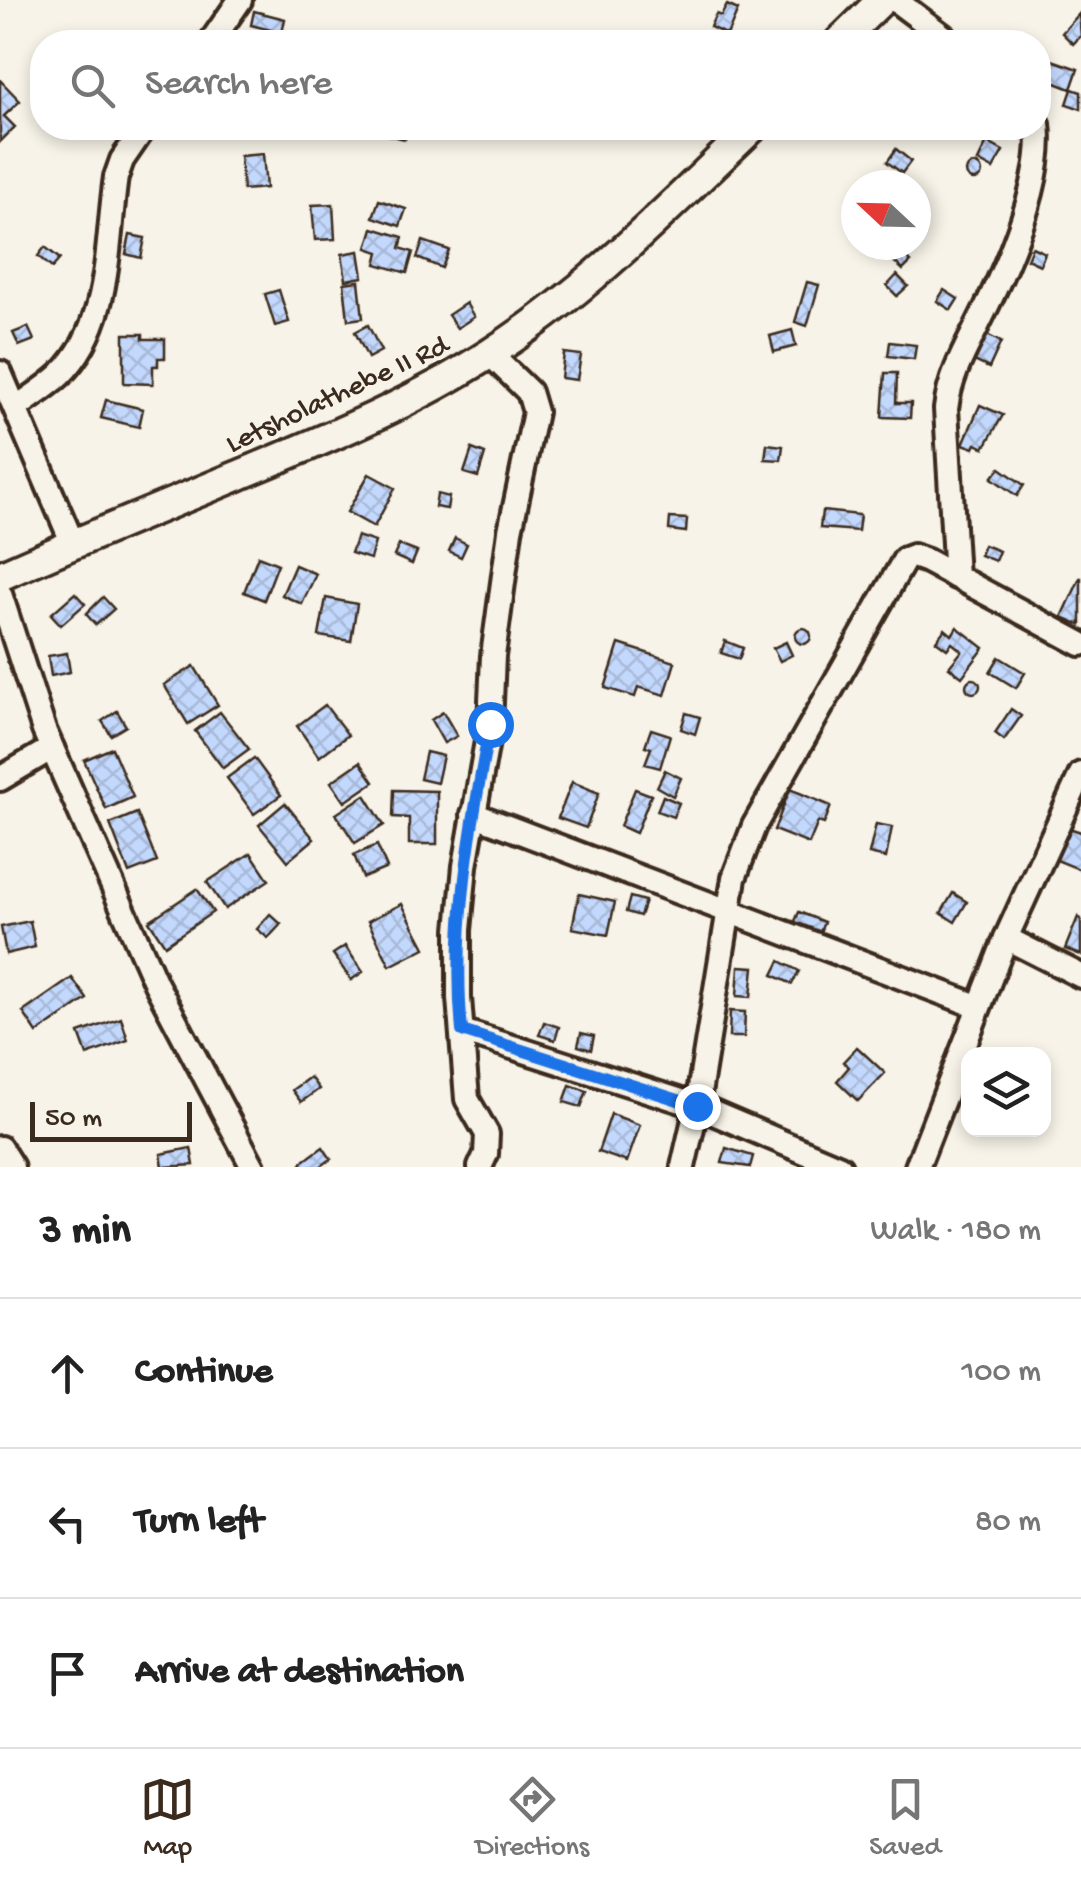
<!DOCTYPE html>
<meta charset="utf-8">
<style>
body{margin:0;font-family:"Gochi Hand",sans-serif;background:#f2f2f2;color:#222}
.controls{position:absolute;right:30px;bottom:30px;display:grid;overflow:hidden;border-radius:20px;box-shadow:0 5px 15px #0003}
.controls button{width:90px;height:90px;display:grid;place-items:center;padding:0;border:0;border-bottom:2px solid #e0e0e0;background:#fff;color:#222;font:50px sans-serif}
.compass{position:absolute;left:841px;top:170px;width:90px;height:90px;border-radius:50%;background:#fff;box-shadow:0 5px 15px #0003;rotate:292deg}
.scale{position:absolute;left:30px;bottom:25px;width:162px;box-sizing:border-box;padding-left:10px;border:5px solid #3b2a1e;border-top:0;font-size:28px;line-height:35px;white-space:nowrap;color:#3b2a1e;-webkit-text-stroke:8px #f7f3e8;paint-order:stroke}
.stop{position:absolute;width:30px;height:30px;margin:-22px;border:8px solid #1a73e8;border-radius:50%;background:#fff}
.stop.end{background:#1a73e8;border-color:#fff;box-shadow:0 2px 10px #0008}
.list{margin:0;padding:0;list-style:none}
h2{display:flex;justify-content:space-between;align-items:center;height:130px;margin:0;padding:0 40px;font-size:42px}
h2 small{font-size:32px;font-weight:400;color:#767676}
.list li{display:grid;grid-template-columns:65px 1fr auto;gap:30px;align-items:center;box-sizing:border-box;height:150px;padding:0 40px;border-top:2px solid #e0e0e0}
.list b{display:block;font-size:38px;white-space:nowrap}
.list em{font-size:32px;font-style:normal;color:#767676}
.icon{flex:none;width:55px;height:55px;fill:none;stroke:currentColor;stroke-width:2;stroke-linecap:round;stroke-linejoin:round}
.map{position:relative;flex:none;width:1081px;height:1167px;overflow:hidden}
.search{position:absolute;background:#fff;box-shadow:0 5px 15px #0003;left:30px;right:30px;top:30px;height:110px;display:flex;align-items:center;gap:25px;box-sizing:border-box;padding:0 35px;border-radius:40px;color:#767676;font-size:38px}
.sheet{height:580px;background:#fff}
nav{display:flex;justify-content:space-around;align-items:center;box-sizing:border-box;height:140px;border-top:2px solid #e0e0e0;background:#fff;font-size:28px;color:#767676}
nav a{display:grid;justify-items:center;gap:5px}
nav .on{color:#3b2a1e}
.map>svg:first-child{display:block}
.building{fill:url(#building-cross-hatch);stroke:#3b2a1e;stroke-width:2.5}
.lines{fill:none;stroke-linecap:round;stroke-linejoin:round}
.minor-casing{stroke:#3b2a1e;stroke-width:30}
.tertiary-casing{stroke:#3b2a1e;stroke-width:35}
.minor{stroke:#f7f3e8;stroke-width:22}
.tertiary{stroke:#f7f3e8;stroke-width:28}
.route{stroke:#1a73e8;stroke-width:12}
.labels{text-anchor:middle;stroke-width:8;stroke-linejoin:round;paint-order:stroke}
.street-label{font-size:30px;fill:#3b2a1e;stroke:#f7f3e8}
</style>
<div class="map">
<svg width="1081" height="1167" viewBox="0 0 1081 1167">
<defs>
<pattern id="building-cross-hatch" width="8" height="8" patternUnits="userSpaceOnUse" patternTransform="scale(2.5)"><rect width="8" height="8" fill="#c3d8fd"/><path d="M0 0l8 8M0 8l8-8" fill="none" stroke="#a8bad8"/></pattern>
</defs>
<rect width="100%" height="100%" fill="#f7f3e8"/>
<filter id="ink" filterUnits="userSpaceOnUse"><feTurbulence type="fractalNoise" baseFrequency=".01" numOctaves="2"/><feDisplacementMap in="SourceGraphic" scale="20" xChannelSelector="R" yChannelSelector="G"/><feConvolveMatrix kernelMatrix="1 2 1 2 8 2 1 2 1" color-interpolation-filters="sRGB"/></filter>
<g filter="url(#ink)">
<g class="building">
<path d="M727,5L738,10L727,35L710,27L716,14L721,16Z"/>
<path d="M254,11L285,19L282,33L251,25Z"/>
<path d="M1079,14L1081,36L1073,44L1062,33Z"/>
<path d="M1052,60L1078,69L1071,89L1045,79Z"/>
<path d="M0,80L20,101L4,116L15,127L0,142Z"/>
<path d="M1072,89L1081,92V109L1067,104Z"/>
<path d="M390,128H408L405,139L388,135Z"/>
<path d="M987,142L1003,151L993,169L978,161Z"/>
<path d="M896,149L911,161L902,173L887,162Z"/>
<path d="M263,154L266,188L243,190L240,156Z"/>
<circle cx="974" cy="172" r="8"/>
<path d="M379,200L406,209L400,226L373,217Z"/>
<path d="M333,204L335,239L315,240L312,205Z"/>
<path d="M373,228L403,237L400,248L413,252L407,273L376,264L379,252L367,248Z"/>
<path d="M130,235L145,238L141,258L126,254Z"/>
<path d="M423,241L449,250L442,268L417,258Z"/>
<path d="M45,247L60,259L52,268L38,256Z"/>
<path d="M894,247L911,262L903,270L887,255Z"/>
<path d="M1032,247L1045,253L1040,265L1027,259Z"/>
<path d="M359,251L363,277L346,280L342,254Z"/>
<path d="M897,275L908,286L897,296L887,286Z"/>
<path d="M359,281L363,318L348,320L344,283Z"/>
<path d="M807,282L819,285L807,326L795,322Z"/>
<path d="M279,290L289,322L275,326L265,294Z"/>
<path d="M944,290L958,299L951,310L937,301Z"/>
<path d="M466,303L474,317L457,328L448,315Z"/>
<path d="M368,325L381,351L368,358L355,332Z"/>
<path d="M28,327L34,340L19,346L13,333Z"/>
<path d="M792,330L796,346L774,352L770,336Z"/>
<path d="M124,334H143V339H165V358H158V366H153V384L124,383Z"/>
<path d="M987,335L1001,342L989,368L974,361Z"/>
<path d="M890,342L916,345L914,359L888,356Z"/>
<path d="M564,353L581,355L577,380L561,378Z"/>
<path d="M885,373H897L896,403H911L910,418L882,417Z"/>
<path d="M106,400L143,409L139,427L101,418Z"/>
<path d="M980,405L1003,415L984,448L976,444L974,448L963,444Z"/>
<path d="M767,444L783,446L781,460L765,459Z"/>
<path d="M472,449L485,454L478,477L464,473Z"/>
<path d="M1000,468L1024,485L1017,496L992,478Z"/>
<path d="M369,474L395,488L374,527L347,512Z"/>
<path d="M437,494L449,497L447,509L435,507Z"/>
<path d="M822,511L860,515L858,531L820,528Z"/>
<path d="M670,518L687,519L686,532L669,530Z"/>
<path d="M357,536L375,542L370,559L351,553Z"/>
<path d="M455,538L467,544L461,557L449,551Z"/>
<path d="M399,545L417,552L412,564L394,556Z"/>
<path d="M984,545L999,551L995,561L980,555Z"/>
<path d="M258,556L278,564L264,600L244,592Z"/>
<path d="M295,565L316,574L302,604L282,595Z"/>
<path d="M1080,578H1081V625L1062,617Z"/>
<path d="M75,593L85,604L61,625L51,614Z"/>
<path d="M103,597L114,609L96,625L86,614Z"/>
<path d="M326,598L357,604L351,641L319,636Z"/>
<path d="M957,627L984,648L962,677L949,667L962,651L952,643L947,649L936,641L945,629L952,635Z"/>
<circle cx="803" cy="636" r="8"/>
<path d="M725,641L743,648L739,659L721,653Z"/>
<path d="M786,642L792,655L780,661L773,648Z"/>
<path d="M619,644L675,662L665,695L638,687L635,697L605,688Z"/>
<path d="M67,653L70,672L51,676L48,656Z"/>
<path d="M999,657L1025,673L1016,688L990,672Z"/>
<path d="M194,666L218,705L188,724L164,685Z"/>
<circle cx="973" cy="686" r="7"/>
<path d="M325,705L348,735L319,757L297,726Z"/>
<path d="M1011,709L1021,716L1004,740L995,733Z"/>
<path d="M117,711L126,726L111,735L102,721Z"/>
<path d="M220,712L249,749L223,768L195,731Z"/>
<path d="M443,712L457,736L444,743L431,720Z"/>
<path d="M686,713L700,717L695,734L681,729Z"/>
<path d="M651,729L670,735L660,768L645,764L651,748L645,746Z"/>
<path d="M112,748L133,797L106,809L84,760Z"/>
<path d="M426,752L443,756L437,783L420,779Z"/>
<path d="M254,758L281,795L254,814L227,778Z"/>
<path d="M360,762L374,782L345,802L331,782Z"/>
<path d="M665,770L681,778L673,796L657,787Z"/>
<path d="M572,782L599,793L586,828L558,818Z"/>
<path d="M635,789L651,795L636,833L620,826Z"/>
<path d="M790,789L831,806L824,824L818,822L809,844L774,830Z"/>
<path d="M394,790L437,791V844H409V818L393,817Z"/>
<path d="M365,795L384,825L355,843L336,814Z"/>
<path d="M663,796L679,803L673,817L657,811Z"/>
<path d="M285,803L314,839L288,861L259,825Z"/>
<path d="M137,813L157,862L129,873L110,824Z"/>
<path d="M876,824L892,827L886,858L869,854Z"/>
<path d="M1066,827L1081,832V870L1054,859Z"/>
<path d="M377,845L387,868L363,878L354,855Z"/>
<path d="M251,853L269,880L225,909L207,882Z"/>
<path d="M197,889L213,912L165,945L149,921Z"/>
<path d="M953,893L967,902L955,922L941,913Z"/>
<path d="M579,894L615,902L608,935L572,928Z"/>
<path d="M630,897L645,901L640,916L626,912Z"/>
<path d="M402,904L425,948L390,966L368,921Z"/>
<path d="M799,912L824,922L817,940L791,930Z"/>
<path d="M270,914L281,924L268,938L257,929Z"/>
<path d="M1078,917L1081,919V955L1065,949Z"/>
<path d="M30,921L35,947L6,954L1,927Z"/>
<path d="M345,946L363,972L351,980L333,954Z"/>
<path d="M780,961L799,971L792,984L773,975Z"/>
<path d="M739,966L754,967L751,997L737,996Z"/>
<path d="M72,978L87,999L37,1033L23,1012Z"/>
<path d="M730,1011L745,1012L744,1037H729Z"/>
<path d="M121,1018L128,1040L87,1055L79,1033Z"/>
<path d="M544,1022L559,1027L555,1040L539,1035Z"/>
<path d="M581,1033L594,1036L591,1050L578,1046Z"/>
<path d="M857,1047L885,1073L858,1101L837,1081L849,1067L843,1062Z"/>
<path d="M310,1077L319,1089L301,1102L292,1090Z"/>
<path d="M570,1085L587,1091L581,1107L564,1102Z"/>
<path d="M611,1114L640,1125L627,1162L598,1152Z"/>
<path d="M323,1147L331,1159L320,1167H304L301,1163Z"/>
<path d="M191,1148L194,1165L163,1167L161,1154Z"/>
<path d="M726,1148L753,1156L750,1167L722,1163Z"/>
</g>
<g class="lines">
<g class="minor-casing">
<g id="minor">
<path d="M895,0L951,42"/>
<path d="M211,42L240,0"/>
<path d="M0,373L73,544"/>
<path d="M16,408C31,397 47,387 60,375C112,324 106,244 116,177L122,160L144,128"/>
<path d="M956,577L946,409C950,374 967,347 982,316C1007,266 1045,180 1038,124"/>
<path d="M0,594L44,730L156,984L253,1167"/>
<path d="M0,779L52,748"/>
<path d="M473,814L977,1006"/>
<path d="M1006,938L1081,976"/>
<path d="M462,1031L697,1106L840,1167"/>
<path d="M0,1148L12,1167"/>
<path d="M480,1167L486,1154L487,1134L467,1099L459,998V930L465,866L490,724L493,656L510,531L535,412L529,392L490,354"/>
<path d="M683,1167L697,1106L734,878L754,826L905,559L913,556L927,561L1081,644"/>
<path d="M917,1167L1006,938L1081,774"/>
</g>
</g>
<g class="tertiary-casing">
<g id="tertiary">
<path d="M839,42L882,0"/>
<path d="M0,576C78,541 158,509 237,476C323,440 410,405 489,354C587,292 669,207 752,128"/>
</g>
</g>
<use href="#minor" class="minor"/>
<use href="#tertiary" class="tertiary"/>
</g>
</g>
<g class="lines" filter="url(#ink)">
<path class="route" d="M490,724C471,826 452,927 462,1031L697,1106"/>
</g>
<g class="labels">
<g class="street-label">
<text transform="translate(336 392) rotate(-25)" y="10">Letsholathebe II Rd</text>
</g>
</g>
</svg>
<div class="controls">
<button><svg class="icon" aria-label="layers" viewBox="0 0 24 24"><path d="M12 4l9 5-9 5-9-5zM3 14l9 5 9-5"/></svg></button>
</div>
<svg class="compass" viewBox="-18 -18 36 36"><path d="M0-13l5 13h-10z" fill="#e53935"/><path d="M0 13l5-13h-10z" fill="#767676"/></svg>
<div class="scale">50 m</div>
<div class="stop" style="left:490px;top:724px"></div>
<div class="stop end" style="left:697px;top:1106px"></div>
<div class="search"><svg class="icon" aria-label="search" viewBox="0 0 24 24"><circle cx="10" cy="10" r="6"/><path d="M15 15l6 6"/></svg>Search here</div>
</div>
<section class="sheet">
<h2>3 min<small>Walk · 180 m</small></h2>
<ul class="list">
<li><svg class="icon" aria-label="ahead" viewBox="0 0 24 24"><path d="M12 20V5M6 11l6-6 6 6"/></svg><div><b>Continue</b></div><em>100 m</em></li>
<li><svg class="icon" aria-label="left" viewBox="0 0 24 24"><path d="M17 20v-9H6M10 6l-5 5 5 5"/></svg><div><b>Turn left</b></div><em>80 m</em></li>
<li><svg class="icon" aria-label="arrive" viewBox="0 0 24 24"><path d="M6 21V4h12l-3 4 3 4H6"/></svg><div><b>Arrive at destination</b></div></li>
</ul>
</section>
<nav>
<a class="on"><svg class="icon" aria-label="map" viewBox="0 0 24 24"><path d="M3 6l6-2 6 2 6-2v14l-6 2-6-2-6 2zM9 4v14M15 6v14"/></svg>Map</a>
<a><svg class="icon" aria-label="directions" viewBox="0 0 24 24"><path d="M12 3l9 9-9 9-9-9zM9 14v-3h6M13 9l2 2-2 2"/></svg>Directions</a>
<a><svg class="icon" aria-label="saved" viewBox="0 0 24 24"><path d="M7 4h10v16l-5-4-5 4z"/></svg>Saved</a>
</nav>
